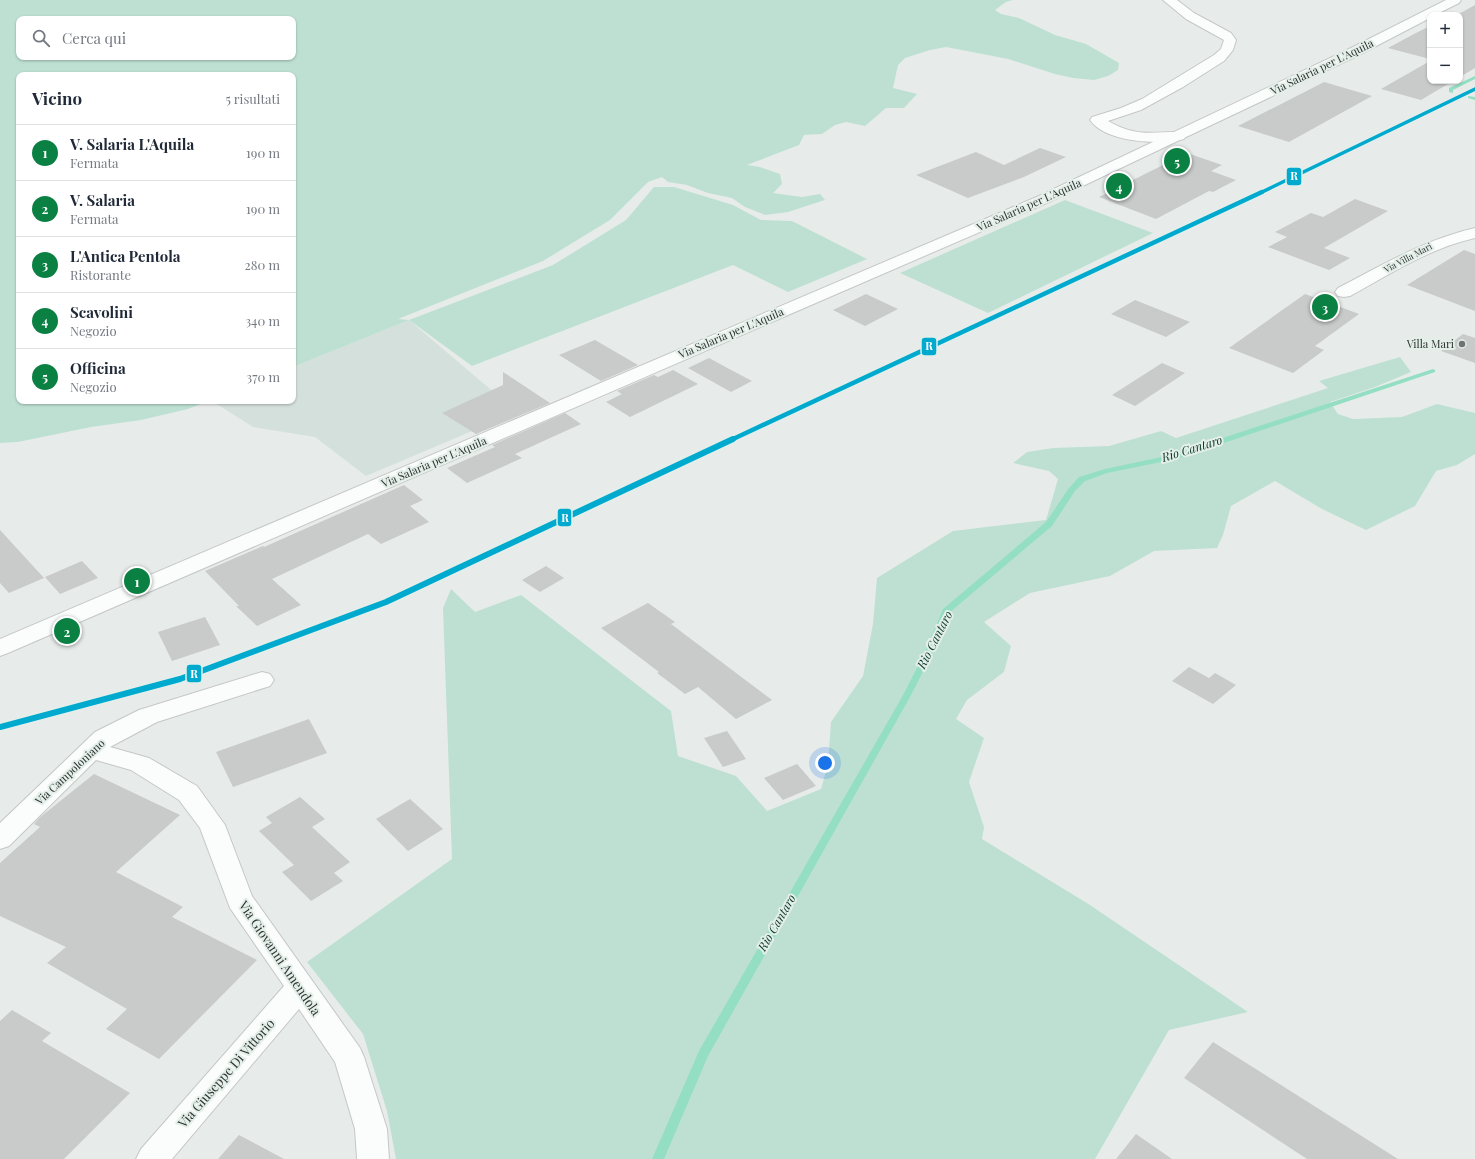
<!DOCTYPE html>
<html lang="it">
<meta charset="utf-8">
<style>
body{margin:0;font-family:"Playfair Display",serif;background:#f6f6f7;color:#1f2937}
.controls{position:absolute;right:12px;top:12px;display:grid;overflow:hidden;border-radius:8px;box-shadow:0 1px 3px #0004}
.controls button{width:36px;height:36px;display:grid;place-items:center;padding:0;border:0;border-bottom:1px solid #e0e1e3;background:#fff;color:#1f2937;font:20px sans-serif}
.you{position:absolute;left:825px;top:763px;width:14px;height:14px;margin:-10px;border:3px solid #fff;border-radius:50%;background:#1a73e8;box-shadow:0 0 0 6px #1a73e833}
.badge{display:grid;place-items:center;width:26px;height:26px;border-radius:50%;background:#0b8043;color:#fff;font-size:13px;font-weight:700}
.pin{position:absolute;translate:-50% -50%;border:2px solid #fff;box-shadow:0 1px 4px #0006}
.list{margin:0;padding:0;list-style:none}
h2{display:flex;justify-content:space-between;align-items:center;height:52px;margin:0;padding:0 16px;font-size:17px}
h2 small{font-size:13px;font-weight:400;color:#747a83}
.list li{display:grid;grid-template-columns:26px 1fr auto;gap:12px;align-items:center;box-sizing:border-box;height:56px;padding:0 16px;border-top:1px solid #e0e1e3}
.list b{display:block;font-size:15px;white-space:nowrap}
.list p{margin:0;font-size:13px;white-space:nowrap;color:#747a83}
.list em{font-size:13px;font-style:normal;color:#747a83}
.icon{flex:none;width:22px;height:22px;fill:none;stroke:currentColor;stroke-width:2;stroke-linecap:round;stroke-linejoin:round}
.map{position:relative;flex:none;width:1475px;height:1159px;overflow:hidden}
.search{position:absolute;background:#fff;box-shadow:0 1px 3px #0004;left:16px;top:16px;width:280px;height:44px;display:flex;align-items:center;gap:10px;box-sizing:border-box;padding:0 14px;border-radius:8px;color:#747a83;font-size:15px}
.panel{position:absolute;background:#fff;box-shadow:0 1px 3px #0004;left:16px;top:72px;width:280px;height:332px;border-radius:8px}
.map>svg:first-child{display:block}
.built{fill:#d4e0db}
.green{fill:#bee0d3;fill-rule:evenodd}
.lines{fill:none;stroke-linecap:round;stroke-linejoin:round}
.stream{fill:#94dec4;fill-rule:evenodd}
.building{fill:#c9caca}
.street-casing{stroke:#c4c7c6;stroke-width:2}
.secondary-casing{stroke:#c4c7c6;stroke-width:2}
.street{fill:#fbfcfc;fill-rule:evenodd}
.secondary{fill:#fbfcfc;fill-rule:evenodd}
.rail-1-far2-casing{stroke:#e4efea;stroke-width:5.5}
.rail-1-far1-casing{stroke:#e4efea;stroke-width:7}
.rail-1-casing{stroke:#e4efea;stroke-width:9}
.rail-1-far2{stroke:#00a9ce;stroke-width:3.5}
.rail-1-far1{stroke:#00a9ce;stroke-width:4.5}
.rail-1{stroke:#00a9ce;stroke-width:6}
.poi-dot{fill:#6f7472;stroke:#e4efea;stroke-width:1.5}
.labels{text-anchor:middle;stroke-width:4;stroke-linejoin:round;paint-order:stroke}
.far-street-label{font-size:9px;fill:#2f3332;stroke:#e4efea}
.street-label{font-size:11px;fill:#2f3332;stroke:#e4efea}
.poi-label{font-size:11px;fill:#2f3332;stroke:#e4efea;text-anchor:end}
.water-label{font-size:12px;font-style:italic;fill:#063728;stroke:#e4efea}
.near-street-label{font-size:13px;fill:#2f3332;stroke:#e4efea}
.line-badge{stroke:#e4efea;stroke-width:1.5}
.badge-label{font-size:11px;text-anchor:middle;font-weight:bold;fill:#fff}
</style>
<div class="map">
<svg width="1475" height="1159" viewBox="0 0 1475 1159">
<rect width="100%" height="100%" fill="#e7ecea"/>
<path class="built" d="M409,320L517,412L366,476L315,437L253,427L212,401H293V367Z"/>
<g class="green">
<path d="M0,0H1013L1006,2L995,10L1001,14L1019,18L1055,35L1086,44L1119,63L1118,70L1108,76L1094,80L1073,78L1055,74L1008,59L946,47L930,50L905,58L898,65L893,88L917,94L904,108H886L865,126L846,122L835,125L822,134L804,135L799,145L747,165L760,167L780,174L782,184L773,193L802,197L820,194L825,200L788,212L765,215L745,207L732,198L708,193L687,185L668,182L662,177L648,182L610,220L543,261L398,319L409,320L553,265L626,220L654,187H674L733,205L761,220L792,221L867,259L788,292L733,265L472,366L409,320L293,367V75H19V401H208L188,409L141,420L91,427L18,442L0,443ZM19,19H293V57H19Z"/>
<path d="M1065,200L1153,233L988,313L900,273Z"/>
<path d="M1400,357L1411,372L1375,387L1330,402L1338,414L1353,419L1402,417L1437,404L1475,413V454L1457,465L1436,471L1415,506L1366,530L1322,509L1275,481L1231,506L1223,535L1217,548L1154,551L1110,576L1030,593L984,622L1011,646L1004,672L967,700L956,719L984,738L969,782L984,827L982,839L1090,905L1248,1012L1169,1030L1095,1159H396L387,1111L363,1034L307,962L452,859L443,608L451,589L475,612L521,595L671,711L678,756L736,776L767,811L821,789L828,764L831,722L863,676L873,624L877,578L953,531L1046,520L1058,479L1049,471L1013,463L1027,452L1053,448L1109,446L1161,431L1176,438L1328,388L1319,381Z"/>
</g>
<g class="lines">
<g class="stream">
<path d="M1475,76V79L1453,90V93L1449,92V88Z"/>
<path d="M1468,96L1475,97V100L1468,98Z"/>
<path d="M1433,369L1435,370V372L1176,459L1107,473L1085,481L1075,491L1052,526L950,612L932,654L910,697L708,1056L664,1159H652L699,1051L902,697L924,654L943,609L1046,522L1069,488L1079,477L1105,469L1171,455Z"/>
</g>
</g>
<g class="building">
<path d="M1475,5V68L1460,77V15H1457Z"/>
<path d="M1430,26V59L1388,48L1414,34Z"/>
<path d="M1430,61V81H1453L1421,100L1381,89Z"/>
<path d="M1324,82L1372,96L1289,142L1238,126Z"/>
<path d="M1040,148L1066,157L1024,177L968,198L916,175L976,152L1004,165Z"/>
<path d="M1187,153L1222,165L1211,171L1236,180L1213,192L1209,191L1156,219L1099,197Z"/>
<path d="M1355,199L1388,211L1324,248L1350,258L1329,270L1268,247L1287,237L1275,232L1311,213L1323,217Z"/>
<path d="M1464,250L1475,254V311L1407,285Z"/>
<path d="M866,294L898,309L865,326L833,310Z"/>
<path d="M1305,294L1359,314L1315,346L1324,350L1293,373L1229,348Z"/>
<path d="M1135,300L1190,322L1166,337L1111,314Z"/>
<path d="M1463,334L1475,338V363L1441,351Z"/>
<path d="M595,340L638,365L601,381L559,355Z"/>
<path d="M709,358L733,371L752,381L731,392L688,368Z"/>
<path d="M1162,363L1185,373L1135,406L1112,395Z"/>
<path d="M673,370L698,384L630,417L606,402L622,394L617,391L654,375L658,377Z"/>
<path d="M503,372L550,403L476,434L442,413L503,385Z"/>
<path d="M565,413L581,424L515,454L522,458L467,483L447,468L495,447L492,445Z"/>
<path d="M404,485L423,500L410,506L429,522L381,544L368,534L272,579L301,605L257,626L236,606H239L205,571L263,546L264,547Z"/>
<path d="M0,530L44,578L9,593L0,583Z"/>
<path d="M82,561L98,578L60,594L45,577Z"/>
<path d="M546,566L564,578L540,592L522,580Z"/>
<path d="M648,603L675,622L671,624L772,700L736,719L698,687L685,694L657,673L659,672L601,628Z"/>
<path d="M205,617L220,645L172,661L158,632Z"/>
<path d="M1189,667L1209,678L1215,673L1236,685L1213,704L1172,681Z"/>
<path d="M309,719L327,753L233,787L216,752Z"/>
<path d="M727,731L746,759L723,767L704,738Z"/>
<path d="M797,764L816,786L783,800L764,778Z"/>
<path d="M94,774L180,815L116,872L183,907L172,917L257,960L159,1059L106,1029L127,1009L47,963L66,947L0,916V863L40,827L34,824L39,818Z"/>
<path d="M300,797L325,819L312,827L350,862L334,873L343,881L311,901L282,872L294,865L259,831L272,823L266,817Z"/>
<path d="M410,799L443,829L408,851L376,819Z"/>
<path d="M12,1010L51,1033L42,1041L130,1093L64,1159H0V1021Z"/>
<path d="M1213,1042L1398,1159H1307L1184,1078Z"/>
<path d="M1136,1134L1172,1159H1116Z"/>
<path d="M239,1135L284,1159H218Z"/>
</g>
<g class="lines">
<g class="street-casing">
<g id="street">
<path d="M1163,0H1177L1194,13L1231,33L1236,40L1233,50L1224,61L1183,87L1141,110L1108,121C1136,137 1149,132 1179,132L1184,133L1186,136L1184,139C1160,145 1106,143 1090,120L1092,117L1121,108L1142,99L1214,55L1221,49L1224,40L1186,19Z"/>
<path d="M1475,228V238C1430,248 1390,274 1350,296L1344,297L1338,296L1335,292L1338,288C1384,264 1424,240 1475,228Z"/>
<path d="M262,672L270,674L274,680L270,686L157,722L110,747L149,758L197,786L225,825L252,896L360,1048L364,1057L387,1129L389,1159H357L355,1129L335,1062L299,1009L172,1159H136L141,1149L284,986L230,908L200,828L179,800L131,770L96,760L9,846L0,849V823L95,732L139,710Z"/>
</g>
</g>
<g class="secondary-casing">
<path id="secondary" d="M1446,0H1461L1459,3L1435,15H1430V18L1357,56L1049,202L8,653L0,656V639L1039,196L1347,50Z"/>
</g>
<use href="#street" class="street"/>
<use href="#secondary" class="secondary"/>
<g class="rail-1-far2-casing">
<path id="rail-1-far2" d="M1260,193L1475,89"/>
</g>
<g class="rail-1-far1-casing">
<path id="rail-1-far1" d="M731,440L1262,192"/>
</g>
<g class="rail-1-casing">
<path id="rail-1" d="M0,727L180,679L386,602L733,439"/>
</g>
<use href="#rail-1-far2" class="rail-1-far2"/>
<use href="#rail-1-far1" class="rail-1-far1"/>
<use href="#rail-1" class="rail-1"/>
</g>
<circle class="poi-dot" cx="1462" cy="344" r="4"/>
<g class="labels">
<g class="far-street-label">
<text transform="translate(1408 258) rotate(-28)" y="3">Via Villa Mari</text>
</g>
<g class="street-label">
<text transform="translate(1322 67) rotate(-26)" y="4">Via Salaria per L'Aquila</text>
<text transform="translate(1029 205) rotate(-24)" y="4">Via Salaria per L'Aquila</text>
<text transform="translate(731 333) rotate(-23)" y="4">Via Salaria per L'Aquila</text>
<text transform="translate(434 462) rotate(-23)" y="4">Via Salaria per L'Aquila</text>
<text transform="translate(70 772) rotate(-43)" y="4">Via Campoloniano</text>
</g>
<g class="poi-label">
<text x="1454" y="348">Villa Mari</text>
</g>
<g class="water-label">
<text transform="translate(1192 449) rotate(-17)" y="4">Rio Cantaro</text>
<text transform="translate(935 640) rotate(-63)" y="4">Rio Cantaro</text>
<text transform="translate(777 923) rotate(-60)" y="4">Rio Cantaro</text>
</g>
<g class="near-street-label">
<text transform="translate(280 958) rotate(56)" y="5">Via Giovanni Amendola</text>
<text transform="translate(226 1073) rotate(-49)" y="5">Via Giuseppe Di Vittorio</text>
</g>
</g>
<g class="line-badge">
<rect x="1286" y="167" width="16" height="19" rx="4" fill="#00a9ce"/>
<rect x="921" y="337" width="16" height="19" rx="4" fill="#00a9ce"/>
<rect x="557" y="508" width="15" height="19" rx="4" fill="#00a9ce"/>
<rect x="186" y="664" width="16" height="19" rx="4" fill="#00a9ce"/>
</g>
<g class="badge-label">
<text x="1294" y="180">R</text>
<text x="929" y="350">R</text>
<text x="565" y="522">R</text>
<text x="194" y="678">R</text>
</g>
</svg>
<div class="controls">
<button>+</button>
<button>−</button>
</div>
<div class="you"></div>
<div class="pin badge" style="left:137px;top:581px">1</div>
<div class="pin badge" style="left:67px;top:631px">2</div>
<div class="pin badge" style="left:1325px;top:307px">3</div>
<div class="pin badge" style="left:1119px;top:186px">4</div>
<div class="pin badge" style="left:1177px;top:161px">5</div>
<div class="search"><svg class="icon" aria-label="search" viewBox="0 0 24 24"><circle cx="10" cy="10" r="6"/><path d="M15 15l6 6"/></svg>Cerca qui</div>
<section class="panel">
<h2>Vicino<small>5 risultati</small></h2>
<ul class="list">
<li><span class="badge">1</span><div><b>V. Salaria L'Aquila</b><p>Fermata</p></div><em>190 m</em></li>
<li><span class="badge">2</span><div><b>V. Salaria</b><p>Fermata</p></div><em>190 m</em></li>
<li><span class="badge">3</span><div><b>L'Antica Pentola</b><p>Ristorante</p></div><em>280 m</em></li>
<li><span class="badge">4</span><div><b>Scavolini</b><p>Negozio</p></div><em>340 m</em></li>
<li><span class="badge">5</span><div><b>Officina</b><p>Negozio</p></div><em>370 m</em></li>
</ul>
</section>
</div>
